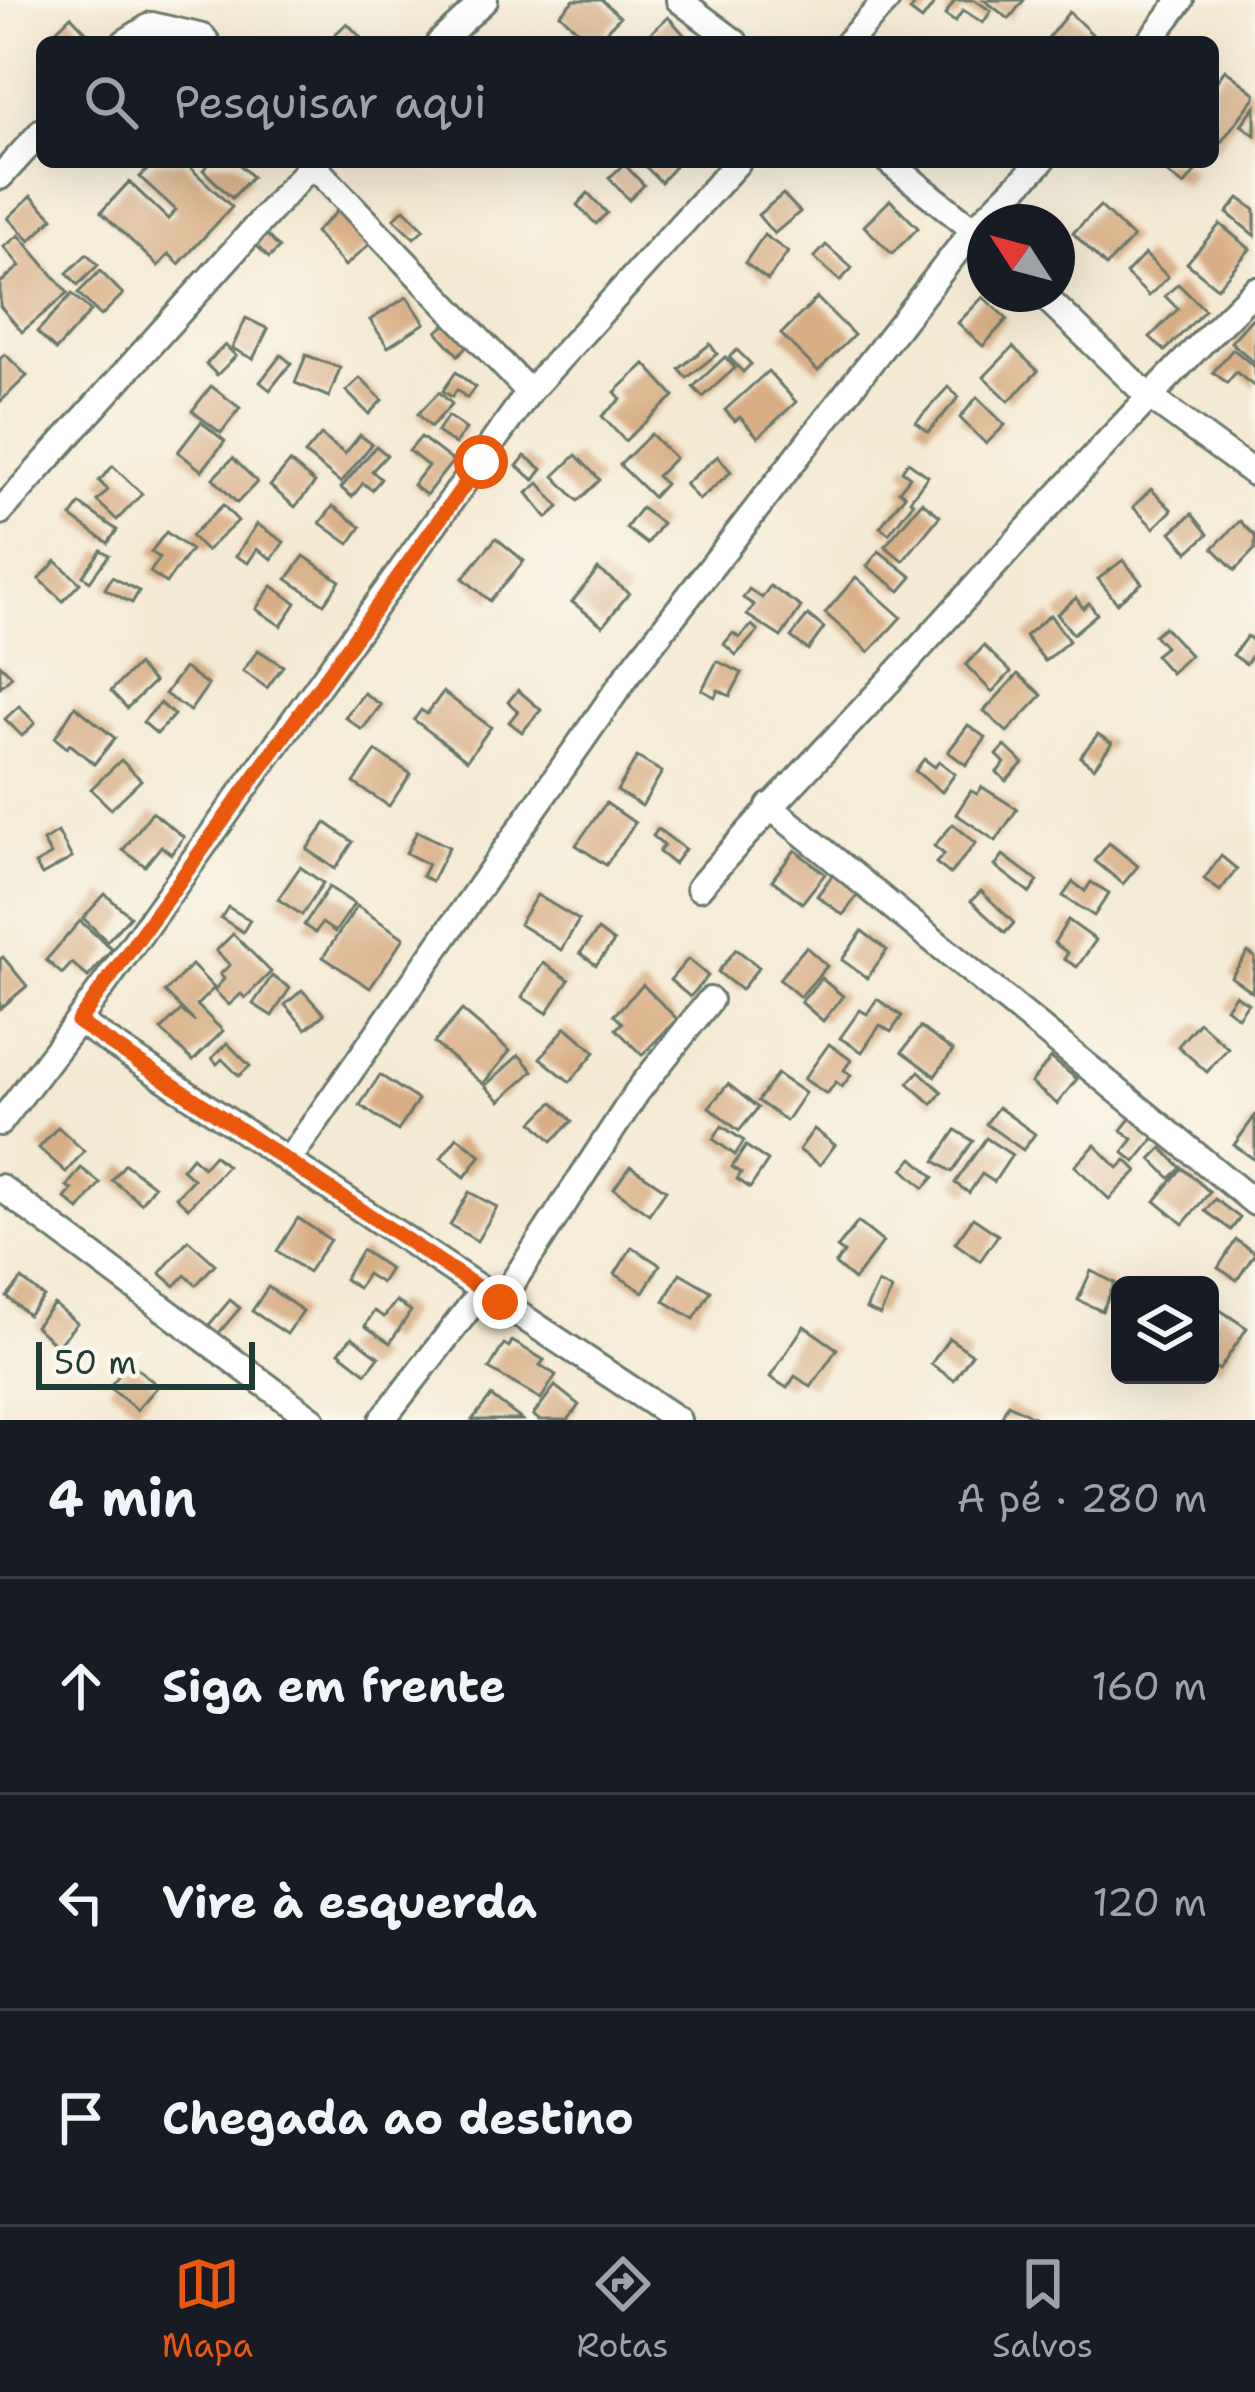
<!DOCTYPE html>
<html lang="pt">
<meta charset="utf-8">
<style>
body{margin:0;font-family:"Shantell Sans",sans-serif;background:#242831;color:#f1f3f6}
.controls{position:absolute;right:36px;bottom:36px;display:grid;overflow:hidden;border-radius:18px;box-shadow:0 12px 48px #0002}
.controls button{width:108px;height:108px;display:grid;place-items:center;padding:0;border:0;border-bottom:3px solid #363941;background:#171b24;color:#f1f3f6;font:60px sans-serif}
.compass{position:absolute;left:967px;top:204px;width:108px;height:108px;border-radius:50%;background:#171b24;box-shadow:0 12px 48px #0002;rotate:306deg}
.scale{position:absolute;left:36px;bottom:30px;width:219px;box-sizing:border-box;padding-left:12px;border:6px solid #1f3d34;border-top:0;font-size:33px;line-height:42px;white-space:nowrap;color:#1f3d34;-webkit-text-stroke:9px #fbf7ec;paint-order:stroke}
.stop{position:absolute;width:36px;height:36px;margin:-27px;border:9px solid #ea580c;border-radius:50%;background:#fff}
.stop.end{background:#ea580c;border-color:#fff;box-shadow:0 3px 12px #0008}
.list{margin:0;padding:0;list-style:none}
h2{display:flex;justify-content:space-between;align-items:center;height:156px;margin:0;padding:0 48px;font-size:51px}
h2 small{font-size:39px;font-weight:400;color:#9ea1a6}
.list li{display:grid;grid-template-columns:78px 1fr auto;gap:36px;align-items:center;box-sizing:border-box;height:216px;padding:0 48px;border-top:3px solid #363941}
.list b{display:block;font-size:45px;white-space:nowrap}
.list em{font-size:39px;font-style:normal;color:#9ea1a6}
.icon{flex:none;width:66px;height:66px;fill:none;stroke:currentColor;stroke-width:2;stroke-linecap:round;stroke-linejoin:round}
.map{position:relative;flex:none;width:1255px;height:1420px;overflow:hidden}
.search{position:absolute;background:#171b24;box-shadow:0 12px 48px #0002;left:36px;right:36px;top:36px;height:132px;display:flex;align-items:center;gap:30px;box-sizing:border-box;padding:0 42px;border-radius:18px;color:#9ea1a6;font-size:45px}
.sheet{height:804px;background:#171b24}
nav{display:flex;justify-content:space-around;align-items:center;box-sizing:border-box;height:168px;border-top:3px solid #363941;background:#171b24;font-size:33px;color:#9ea1a6}
nav a{display:grid;justify-items:center;gap:6px}
nav .on{color:#ea580c}
.map>svg:first-child{display:block}
.building{fill:#d8ae84}
.lines{fill:none;stroke-linecap:round;stroke-linejoin:round}
.street-casing{stroke:#6a796b;stroke-width:30}
.street{stroke:#fff;stroke-width:24}
.route{stroke:#ea580c;stroke-width:15}
</style>
<div class="map">
<svg width="1255" height="1420" viewBox="0 0 1255 1420">
<rect width="100%" height="100%" fill="#fbf7ec"/>
<filter id="ink" filterUnits="userSpaceOnUse"><feTurbulence type="fractalNoise" baseFrequency=".00833" numOctaves="2"/><feDisplacementMap in="SourceGraphic" scale="24" xChannelSelector="R" yChannelSelector="G"/><feConvolveMatrix kernelMatrix="1 2 1 2 8 2 1 2 1" color-interpolation-filters="sRGB"/></filter>
<filter id="wash" filterUnits="userSpaceOnUse"><feTurbulence type="fractalNoise" baseFrequency=".004" numOctaves="4" result="noise"/><feDisplacementMap in="SourceGraphic" scale="48" xChannelSelector="R" yChannelSelector="G"/><feGaussianBlur stdDeviation="2.7" result="paint"/><feColorMatrix in="noise" values="0 0 0 0 0 0 0 0 0 0 0 0 0 0 0 0 0 1.4 0 .05"/><feComposite in="paint" operator="in"/></filter>
<g filter="url(#wash)">
<rect width="100%" height="100%" fill="#f4e9d2"/>
<g id="blocks">
<g class="building">
<path d="M574,0H602L620,17L595,42H590L560,14Z"/>
<path d="M918,0H937L922,20L910,11Z"/>
<path d="M955,0H975L991,11L983,23L963,10L955,22L945,15Z"/>
<path d="M984,0H1024L1009,19Z"/>
<path d="M1069,12L1092,34L1085,42H1053L1048,38Z"/>
<path d="M71,16L89,35L81,42H49L46,40Z"/>
<path d="M668,17L691,42H641Z"/>
<path d="M347,23L365,42H327Z"/>
<path d="M1225,70L1255,93V97L1213,153V86Z"/>
<path d="M1255,106V135L1241,125Z"/>
<path d="M155,162H184L232,207L179,264L169,254L158,266L101,212L129,182L168,219L176,210L140,177Z"/>
<path d="M211,162H237L252,177L232,198L203,170Z"/>
<path d="M641,162H679L661,182Z"/>
<path d="M1161,162H1182L1195,172L1184,186L1158,166Z"/>
<path d="M624,164L644,185L629,200L609,178Z"/>
<path d="M588,193L607,213L596,224L577,205Z"/>
<path d="M783,194L800,212L774,234L758,215Z"/>
<path d="M31,196L53,218L30,241L8,218Z"/>
<path d="M1239,198L1255,210V236L1227,213Z"/>
<path d="M890,200L918,228L892,254L864,226Z"/>
<path d="M1100,206L1133,238L1106,266L1073,233Z"/>
<path d="M341,208L372,242L345,266L315,232Z"/>
<path d="M404,209L424,229L414,238L394,219Z"/>
<path d="M1220,224L1250,249L1217,288L1187,263Z"/>
<path d="M266,234L279,248L269,258L256,245Z"/>
<path d="M19,235L68,293L22,332L0,306V283L20,266L4,247Z"/>
<path d="M764,235L788,252L768,280L745,263Z"/>
<path d="M826,245L852,268L840,281L814,258Z"/>
<path d="M87,254L98,265L78,285L67,273Z"/>
<path d="M1145,254L1168,277L1149,296L1126,274Z"/>
<path d="M100,271L123,294L101,316L78,293Z"/>
<path d="M1178,284L1205,310L1165,351L1150,337L1178,309L1165,296Z"/>
<path d="M72,294L91,311L56,350L37,332Z"/>
<path d="M407,297L425,323L388,347L370,320Z"/>
<path d="M983,297L1007,319L983,346L958,323Z"/>
<path d="M817,298L854,335L818,371L781,334Z"/>
<path d="M1255,315V363L1231,342Z"/>
<path d="M246,318L268,329L253,359L232,348Z"/>
<path d="M450,320L471,343L458,355L437,332Z"/>
<path d="M710,344L717,354L687,378L679,369Z"/>
<path d="M225,345L236,356L217,375L206,364Z"/>
<path d="M1013,347L1038,371L1009,401L984,377Z"/>
<path d="M1233,349L1255,367V387L1236,372L1227,383L1213,372Z"/>
<path d="M737,350L751,364L743,372L729,357Z"/>
<path d="M5,354L27,376L0,402V359Z"/>
<path d="M281,355L291,363L270,390L260,382Z"/>
<path d="M306,355L340,368L329,397L295,383Z"/>
<path d="M725,357L735,368L703,397L693,387Z"/>
<path d="M645,364L674,396L625,441L602,416L621,399L615,392Z"/>
<path d="M768,371L796,402L758,437L740,417L735,421L725,410Z"/>
<path d="M456,372L475,387L467,398L457,390L452,397L443,391Z"/>
<path d="M360,378L382,400L369,414L346,391Z"/>
<path d="M211,386L240,408L221,433L192,411Z"/>
<path d="M948,387L959,397L928,432L916,422Z"/>
<path d="M439,392L452,404L431,427L418,414Z"/>
<path d="M977,397L1005,425L986,444L960,418Z"/>
<path d="M448,416L466,429L455,444L437,432Z"/>
<path d="M201,422L225,441L202,471L178,452Z"/>
<path d="M651,434L675,458L657,476L665,484L653,497L620,465Z"/>
<path d="M321,435L345,454L360,435L372,444L341,483L305,454Z"/>
<path d="M421,437L453,461L426,495L413,485L428,466L409,451Z"/>
<path d="M376,446L387,455L372,471L381,479L372,490L363,483L352,497L341,488Z"/>
<path d="M576,455L600,480L578,501L554,476Z"/>
<path d="M525,456L542,469L534,480L517,466Z"/>
<path d="M718,456L731,472L699,500L685,484Z"/>
<path d="M233,458L257,482L237,503L213,478Z"/>
<path d="M290,462L315,483L295,507L270,486Z"/>
<path d="M908,462L928,476L910,500L913,503L889,534L880,527L905,495L899,491L910,477L902,471Z"/>
<path d="M113,466L142,494L117,520L97,501L108,490L99,481Z"/>
<path d="M539,483L559,507L547,518L527,493Z"/>
<path d="M1151,489L1172,510L1154,528L1133,507Z"/>
<path d="M922,502L940,516L903,561L885,546Z"/>
<path d="M80,504L117,530L108,543L71,517Z"/>
<path d="M223,505L238,521L206,551L191,536Z"/>
<path d="M333,506L361,527L349,544L320,523Z"/>
<path d="M641,508L662,523L647,544L626,528Z"/>
<path d="M1192,514L1208,534L1188,552L1171,532Z"/>
<path d="M1240,521L1255,536V549L1235,570L1213,548Z"/>
<path d="M257,524L284,542L272,559L257,549L248,563L236,556Z"/>
<path d="M166,532L191,550L166,583L150,572L160,558L151,552Z"/>
<path d="M496,538L524,561L490,601L463,578Z"/>
<path d="M101,550L109,555L90,581L83,576Z"/>
<path d="M879,551L912,577L900,591L867,566Z"/>
<path d="M304,556L340,581L324,604L287,579Z"/>
<path d="M1123,560L1142,583L1117,603L1098,579Z"/>
<path d="M56,561L80,583L63,601L39,579Z"/>
<path d="M598,569L629,593L603,626L572,602Z"/>
<path d="M112,577L139,591L132,603L105,589Z"/>
<path d="M856,577L901,617L869,652L825,613Z"/>
<path d="M272,586L296,603L281,626L256,609Z"/>
<path d="M770,586L801,607L781,637L747,615L754,605L743,598L749,589L762,598Z"/>
<path d="M1076,598L1083,608L1089,603L1097,614L1073,634L1057,614Z"/>
<path d="M808,615L824,628L808,650L791,637Z"/>
<path d="M1050,615L1069,641L1045,661L1025,636Z"/>
<path d="M752,625L758,631L736,655L724,644L733,633L739,638Z"/>
<path d="M1164,627L1190,655L1171,673L1155,655L1165,647L1154,635Z"/>
<path d="M1247,636L1255,642V651L1246,664L1233,655Z"/>
<path d="M984,646L1011,672L992,692L966,665Z"/>
<path d="M258,650L283,666L267,688L243,671Z"/>
<path d="M717,661L742,673L730,696L718,690L715,697L702,690Z"/>
<path d="M0,664L12,676L0,687Z"/>
<path d="M137,665L154,682L127,708L111,691Z"/>
<path d="M184,668L208,685L190,711L165,694Z"/>
<path d="M1018,674L1042,695L1007,732L984,711Z"/>
<path d="M518,690L541,710L522,732L509,722L518,711L508,702Z"/>
<path d="M443,692L491,727L467,760L414,720L421,710L427,714Z"/>
<path d="M364,693L381,705L362,730L345,717Z"/>
<path d="M160,703L174,715L157,734L143,722Z"/>
<path d="M19,706L35,723L22,736L5,719Z"/>
<path d="M75,706L115,738L94,764L70,744L67,748L55,738Z"/>
<path d="M968,725L986,738L966,765L948,752Z"/>
<path d="M1098,734L1112,743L1094,768L1080,757Z"/>
<path d="M1005,746L1023,763L1006,781L997,772L1005,763L997,755Z"/>
<path d="M376,751L411,774L389,806L354,783Z"/>
<path d="M637,757L662,772L642,806L617,791Z"/>
<path d="M924,759L935,767L939,761L955,774L942,792L915,771Z"/>
<path d="M121,760L141,780L111,809L91,789Z"/>
<path d="M982,787L1017,809L996,841L956,814L971,791L977,794Z"/>
<path d="M606,803L635,823L606,865L576,845Z"/>
<path d="M152,812L184,837L171,854L161,846L145,866L123,850Z"/>
<path d="M326,823L353,842L335,869L307,849Z"/>
<path d="M953,824L976,843L950,874L936,863L944,854L934,846Z"/>
<path d="M658,829L685,849L674,864L659,852L664,845L653,836Z"/>
<path d="M417,831L449,847L432,881L422,876L428,864L406,853Z"/>
<path d="M58,832L72,858L42,875L35,864L51,855L43,841Z"/>
<path d="M1109,843L1138,866L1123,884L1095,861Z"/>
<path d="M795,850L825,874L802,903L772,880Z"/>
<path d="M1003,855L1038,881L1030,893L995,866Z"/>
<path d="M1221,856L1237,869L1220,891L1204,879Z"/>
<path d="M300,867L323,883L302,915L278,899Z"/>
<path d="M834,873L860,892L843,915L817,896Z"/>
<path d="M1073,882L1085,891L1091,882L1109,893L1094,916L1063,896Z"/>
<path d="M329,887L354,904L335,932L322,923L315,933L304,925Z"/>
<path d="M981,891L1014,923L1005,933L971,901Z"/>
<path d="M105,894L130,916L107,941L83,918Z"/>
<path d="M537,895L579,920L561,950L519,924Z"/>
<path d="M357,906L404,938L370,988L323,957Z"/>
<path d="M228,907L250,920L243,932L221,918Z"/>
<path d="M1068,920L1096,940L1077,967L1064,959L1068,953L1054,943Z"/>
<path d="M80,921L112,949L88,977L72,963L62,974L46,960Z"/>
<path d="M598,930L614,942L596,965L580,953Z"/>
<path d="M862,931L887,950L867,978L842,960Z"/>
<path d="M233,934L271,972L245,998L241,994L229,1005L214,990L224,979L220,974L230,965L216,951Z"/>
<path d="M806,947L827,966L800,997L779,979Z"/>
<path d="M736,949L759,967L741,990L718,972Z"/>
<path d="M1248,952L1255,957L1252,992L1231,977Z"/>
<path d="M3,957L27,986L0,1009V959Z"/>
<path d="M688,959L708,976L690,997L670,980Z"/>
<path d="M543,963L569,980L547,1013L522,997Z"/>
<path d="M192,965L214,988L197,1005L223,1031L193,1061L161,1030L181,1010L195,1022L165,992Z"/>
<path d="M272,976L290,988L272,1016L253,1004Z"/>
<path d="M821,978L843,996L823,1021L801,1002Z"/>
<path d="M643,985L677,1019L642,1055L616,1029L622,1023L614,1015Z"/>
<path d="M302,990L324,1014L306,1029L285,1005Z"/>
<path d="M1235,995L1248,1003L1238,1017L1226,1008Z"/>
<path d="M877,999L902,1016L891,1032L880,1025L862,1052L840,1038L860,1010L867,1014Z"/>
<path d="M462,1010L510,1051L483,1084L434,1043Z"/>
<path d="M1199,1022L1228,1048L1207,1072L1178,1046Z"/>
<path d="M566,1027L595,1052L570,1082L540,1058Z"/>
<path d="M920,1027L953,1051L935,1076L902,1052Z"/>
<path d="M227,1043L250,1066L239,1076L222,1059L217,1064L212,1058Z"/>
<path d="M829,1044L851,1060L844,1070L851,1075L842,1087L836,1082L827,1094L804,1079Z"/>
<path d="M519,1055L533,1071L500,1101L485,1086Z"/>
<path d="M1051,1058L1077,1079L1057,1104L1031,1083Z"/>
<path d="M919,1071L942,1092L932,1104L908,1083Z"/>
<path d="M777,1074L805,1093L786,1121L758,1101Z"/>
<path d="M380,1075L418,1100L398,1131L360,1105Z"/>
<path d="M728,1084L758,1108L739,1131L709,1107Z"/>
<path d="M553,1102L572,1121L552,1141L533,1122Z"/>
<path d="M998,1107L1035,1134L1023,1150L986,1124Z"/>
<path d="M1133,1115L1157,1135L1135,1162L1123,1152L1133,1139L1121,1130Z"/>
<path d="M1255,1116V1160L1234,1145Z"/>
<path d="M722,1126L744,1141L735,1155L713,1139Z"/>
<path d="M58,1127L84,1151L66,1172L39,1148Z"/>
<path d="M814,1129L835,1145L820,1165L799,1150Z"/>
<path d="M956,1130L973,1141L952,1172L935,1161Z"/>
<path d="M457,1137L481,1155L465,1177L441,1158Z"/>
<path d="M986,1138L1012,1155L994,1182L982,1174L969,1193L955,1183Z"/>
<path d="M1095,1145L1118,1168L1126,1160L1137,1171L1109,1199L1075,1166Z"/>
<path d="M746,1146L768,1161L750,1188L737,1179L741,1173L732,1167Z"/>
<path d="M1162,1148L1181,1168L1170,1178L1151,1159Z"/>
<path d="M214,1155L227,1166L188,1208L176,1197L193,1179L182,1169L192,1157L203,1167Z"/>
<path d="M913,1158L934,1177L924,1188L903,1169Z"/>
<path d="M125,1164L154,1186L141,1203L112,1180Z"/>
<path d="M630,1166L666,1190L649,1214L614,1189Z"/>
<path d="M81,1168L100,1183L79,1210L65,1198L72,1190L67,1186Z"/>
<path d="M1182,1168L1210,1192L1183,1224L1155,1201Z"/>
<path d="M469,1192L497,1207L477,1241L450,1225Z"/>
<path d="M1215,1199L1240,1218L1231,1230L1205,1211Z"/>
<path d="M298,1218L330,1240L308,1272L277,1251Z"/>
<path d="M973,1218L998,1235L980,1261L955,1243Z"/>
<path d="M858,1222L883,1242L854,1280L835,1264L844,1253L837,1248Z"/>
<path d="M188,1240L215,1264L196,1285L185,1275L175,1286L160,1273Z"/>
<path d="M1236,1240L1255,1253L1237,1280L1218,1268Z"/>
<path d="M632,1247L660,1265L643,1292L615,1274Z"/>
<path d="M362,1250L390,1269L381,1283L367,1274L358,1288L344,1279Z"/>
<path d="M1091,1271L1115,1283L1102,1311L1078,1300Z"/>
<path d="M680,1273L711,1291L694,1319L664,1301Z"/>
<path d="M22,1279L44,1297L28,1315L7,1297Z"/>
<path d="M878,1283L892,1290L880,1315L866,1309Z"/>
<path d="M268,1287L303,1311L287,1334L252,1311Z"/>
<path d="M230,1300L240,1308L218,1334L208,1326Z"/>
<path d="M396,1301L411,1311L390,1343L365,1326L374,1311L384,1317Z"/>
<path d="M54,1304L77,1323L57,1346L35,1326Z"/>
<path d="M1220,1310L1247,1328L1219,1370L1210,1364V1325Z"/>
<path d="M804,1326L837,1349L811,1387L795,1376L787,1388L770,1377Z"/>
<path d="M352,1337L379,1357L366,1373L339,1352Z"/>
<path d="M949,1338L972,1354L954,1380L931,1364Z"/>
<path d="M512,1341L544,1360L540,1365L556,1375L541,1399L489,1369L504,1344L509,1347Z"/>
<path d="M130,1362L158,1386L137,1410L109,1387Z"/>
<path d="M555,1386L579,1405L568,1420H539L533,1415Z"/>
<path d="M491,1396L522,1420H472Z"/>
<path d="M1008,1404L1040,1420H1000Z"/>
</g>
</g>
</g>
<g filter="url(#ink)">
<use href="#blocks" fill-opacity="0" stroke="#6a796b" stroke-width="3"/>
<g class="lines">
<g class="street-casing">
<g id="street">
<path d="M679,0L735,42"/>
<path d="M125,42L152,25L203,37L207,42"/>
<path d="M440,42L485,0"/>
<path d="M848,42L887,0"/>
<path d="M1149,42L1181,0"/>
<path d="M310,162L529,392"/>
<path d="M889,162L985,239"/>
<path d="M0,177L42,131"/>
<path d="M1042,294L1147,395L1255,474"/>
<path d="M0,512L314,162"/>
<path d="M769,806L1255,1203"/>
<path d="M699,888C764,811 836,740 904,665C1020,538 1132,410 1255,290"/>
<path d="M78,1021L678,1420"/>
<path d="M0,1123L78,1021L529,392L738,162"/>
<path d="M288,1161L629,673L974,229L1041,162"/>
<path d="M0,1187L313,1420"/>
<path d="M500,1302L637,1092L710,1000"/>
<path d="M382,1420L483,1290"/>
</g>
</g>
<use href="#street" class="street"/>
</g>
</g>
<g class="lines" filter="url(#ink)">
<path class="route" d="M481,462L78,1022L500,1302"/>
</g>
</svg>
<div class="controls">
<button><svg class="icon" aria-label="layers" viewBox="0 0 24 24"><path d="M12 4l9 5-9 5-9-5zM3 14l9 5 9-5"/></svg></button>
</div>
<svg class="compass" viewBox="-18 -18 36 36"><path d="M0-13l5 13h-10z" fill="#e53935"/><path d="M0 13l5-13h-10z" fill="#9ea1a6"/></svg>
<div class="scale">50 m</div>
<div class="stop" style="left:481px;top:462px"></div>
<div class="stop end" style="left:500px;top:1302px"></div>
<div class="search"><svg class="icon" aria-label="search" viewBox="0 0 24 24"><circle cx="10" cy="10" r="6"/><path d="M15 15l6 6"/></svg>Pesquisar aqui</div>
</div>
<section class="sheet">
<h2>4 min<small>A pé · 280 m</small></h2>
<ul class="list">
<li><svg class="icon" aria-label="ahead" viewBox="0 0 24 24"><path d="M12 20V5M6 11l6-6 6 6"/></svg><div><b>Siga em frente</b></div><em>160 m</em></li>
<li><svg class="icon" aria-label="left" viewBox="0 0 24 24"><path d="M17 20v-9H6M10 6l-5 5 5 5"/></svg><div><b>Vire à esquerda</b></div><em>120 m</em></li>
<li><svg class="icon" aria-label="arrive" viewBox="0 0 24 24"><path d="M6 21V4h12l-3 4 3 4H6"/></svg><div><b>Chegada ao destino</b></div></li>
</ul>
</section>
<nav>
<a class="on"><svg class="icon" aria-label="map" viewBox="0 0 24 24"><path d="M3 6l6-2 6 2 6-2v14l-6 2-6-2-6 2zM9 4v14M15 6v14"/></svg>Mapa</a>
<a><svg class="icon" aria-label="directions" viewBox="0 0 24 24"><path d="M12 3l9 9-9 9-9-9zM9 14v-3h6M13 9l2 2-2 2"/></svg>Rotas</a>
<a><svg class="icon" aria-label="saved" viewBox="0 0 24 24"><path d="M7 4h10v16l-5-4-5 4z"/></svg>Salvos</a>
</nav>
